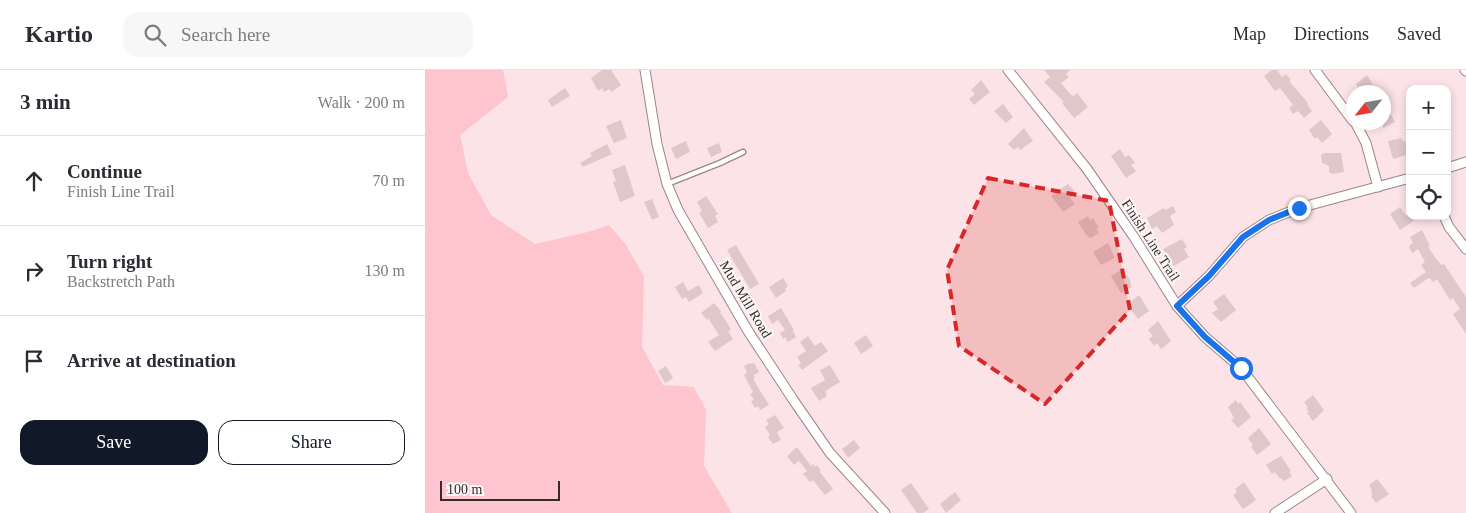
<!DOCTYPE html>
<meta charset="utf-8">
<style>
body{margin:0;font-family:Georgia,serif;background:#f7f7f7;color:#2b2b33}
.controls{position:absolute;right:15px;top:15px;display:grid;overflow:hidden;border-radius:10px;box-shadow:0 2px 8px #0003}
.controls button{width:45px;height:45px;display:grid;place-items:center;padding:0;border:0;border-bottom:1px solid #e1e1e2;background:#fff;color:#2b2b33;font:25px sans-serif}
.compass{position:absolute;left:921px;top:15px;width:45px;height:45px;border-radius:50%;background:#fff;box-shadow:0 2px 8px #0003;rotate:239deg}
.scale{position:absolute;left:15px;bottom:12px;width:120px;box-sizing:border-box;padding-left:5px;border:2px solid #342b2c;border-top:0;font-size:14px;line-height:18px;white-space:nowrap;color:#342b2c;-webkit-text-stroke:4px #fcf6f7;paint-order:stroke}
.stop{position:absolute;width:15px;height:15px;margin:-11px;border:4px solid #1a73e8;border-radius:50%;background:#fff}
.stop.end{background:#1a73e8;border-color:#fff;box-shadow:0 1px 5px #0008}
.list{margin:0;padding:0;list-style:none}
h2{display:flex;justify-content:space-between;align-items:center;height:65px;margin:0;padding:0 20px;font-size:21px}
h2 small{font-size:16px;font-weight:400;color:#7c7c81}
.list li{display:grid;grid-template-columns:32px 1fr auto;gap:15px;align-items:center;box-sizing:border-box;height:90px;padding:0 20px;border-top:1px solid #e1e1e2}
.list b{display:block;font-size:19px;white-space:nowrap}
.list p{margin:0;font-size:16px;white-space:nowrap;color:#7c7c81}
.list em{font-size:16px;font-style:normal;color:#7c7c81}
.actions{display:flex;gap:10px;padding:15px 20px}
.actions a{flex:1;padding:11px 0;border:1px solid #111827;border-radius:15px;text-align:center;font-size:18px;color:#111827}
.actions .main{background:#111827;color:#fff}
.icon{flex:none;width:28px;height:28px;fill:none;stroke:currentColor;stroke-width:2;stroke-linecap:round;stroke-linejoin:round}
.map{position:relative;flex:none;width:1041px;height:443px;overflow:hidden}
header{display:flex;align-items:center;gap:30px;box-sizing:border-box;height:70px;padding:0 25px;background:#fff;border-bottom:1px solid #e1e1e2}
header strong{font-size:24px}
nav{display:flex;gap:28px;margin-inline-start:auto;font-size:18px}
.search{width:350px;height:45px;background:#f7f7f7;display:flex;align-items:center;gap:12px;box-sizing:border-box;padding:0 18px;border-radius:15px;color:#7c7c81;font-size:19px}
main{display:flex}
aside{flex:1;background:#fff}
.map>svg:first-child{display:block}
.green{fill:#fec5ce}
.building{fill:#dfc7ca}
.lines{fill:none;stroke-linecap:round;stroke-linejoin:round}
.lane-casing{stroke:#9b8588;stroke-width:7}
.street-casing{stroke:#9b8588;stroke-width:11}
.lane{stroke:#fff;stroke-width:4.5}
.street{stroke:#fff;stroke-width:9}
.route{stroke:#1a73e8;stroke-width:6}
.marked{fill:#d62828;fill-opacity:0.2;stroke:#d62828;stroke-width:4;stroke-dasharray:10 6;stroke-linejoin:round}
.labels{text-anchor:middle;stroke-width:4.5;stroke-linejoin:round;paint-order:stroke}
.street-label{font-size:14px;fill:#342b2c;stroke:#fcf6f7}
</style>
<header>
<strong>Kartio</strong>
<div class="search"><svg class="icon" aria-label="search" viewBox="0 0 24 24"><circle cx="10" cy="10" r="6"/><path d="M15 15l6 6"/></svg>Search here</div>
<nav><a>Map</a><a>Directions</a><a>Saved</a></nav>
</header>
<main>
<aside>
<h2>3 min<small>Walk · 200 m</small></h2>
<ul class="list">
<li><svg class="icon" aria-label="ahead" viewBox="0 0 24 24"><path d="M12 20V5M6 11l6-6 6 6"/></svg><div><b>Continue</b><p>Finish Line Trail</p></div><em>70 m</em></li>
<li><svg class="icon" aria-label="right" viewBox="0 0 24 24"><path d="M7 20v-9h11M14 6l5 5-5 5"/></svg><div><b>Turn right</b><p>Backstretch Path</p></div><em>130 m</em></li>
<li><svg class="icon" aria-label="arrive" viewBox="0 0 24 24"><path d="M6 21V4h12l-3 4 3 4H6"/></svg><div><b>Arrive at destination</b></div></li>
</ul>
<div class="actions"><a class="main">Save</a><a>Share</a></div>
</aside>
<div class="map">
<svg width="1041" height="443" viewBox="0 0 1041 443">
<rect width="100%" height="100%" fill="#fce3e7"/>
<path class="green" d="M0,0H78L83,27L35,65L43,103L66,145L110,174L167,161L184,155L201,175L219,206L217,277L238,315L269,317L281,340L279,396L307,443H0Z"/>
<g class="building">
<path d="M177,0H186L196,15L187,22L184,19L179,22L177,18L173,21L166,8Z"/>
<path d="M619,0H645L641,4L644,7L636,13L646,25L649,26L652,23L663,37L658,41L649,48L637,33L639,32L619,12L625,7Z"/>
<path d="M847,0H852L857,7L861,4L866,10L864,11L883,33L882,34L887,41L879,48L873,41L868,44L864,38L868,35L855,18L850,21L839,6Z"/>
<path d="M942,5L951,20L948,22H936L931,14Z"/>
<path d="M556,10L565,22L549,35L544,29L550,24L546,20Z"/>
<path d="M140,18L145,26L127,37L123,30Z"/>
<path d="M958,30L970,52L958,58Z"/>
<path d="M578,34L588,47L581,53L569,41Z"/>
<path d="M196,50L202,68L189,73L181,56Z"/>
<path d="M896,50L907,64L897,73L892,67L890,69L884,60Z"/>
<path d="M599,58L608,71L595,80L593,77L589,80L583,74Z"/>
<path d="M977,68V71H980L982,85L968,89L963,71Z"/>
<path d="M261,71L265,82L251,89L246,78Z"/>
<path d="M294,73L297,82L286,87L282,78Z"/>
<path d="M182,74L187,84L158,97L155,93L167,86L165,83Z"/>
<path d="M695,79L700,87L704,85L710,93L706,95L711,101L701,108L686,86Z"/>
<path d="M899,83H916L919,102L907,104L904,102V96L897,93L896,85Z"/>
<path d="M200,95L210,126L195,132L188,112L191,111L187,100Z"/>
<path d="M643,114L651,123L645,128L650,134L638,142L626,126Z"/>
<path d="M281,126L293,144L290,146L293,152L283,158L274,143L277,141L272,132Z"/>
<path d="M227,129L234,147L227,150L219,132Z"/>
<path d="M748,136L751,142L745,146L749,155L737,163L732,156L727,159L722,148L739,138L740,140Z"/>
<path d="M975,137L981,146L985,144V146H987L990,150L975,160L965,144Z"/>
<path d="M663,146L665,150L668,148L674,158L671,159L674,163L666,168L662,166L653,152Z"/>
<path d="M997,160L1005,176L1003,177L1012,190L1017,195L1019,194L1041,227V264L1028,244L1035,239L1028,228L1025,230L1012,209L1008,212L1005,208L1002,209L989,218L985,213L1001,202L996,195L1000,192L993,179L987,183L984,176L988,173L985,167Z"/>
<path d="M757,169L762,177L759,179L764,187L749,196L738,179Z"/>
<path d="M683,173L690,188L676,195L668,182Z"/>
<path d="M311,175L334,214L325,219L302,180Z"/>
<path d="M696,200L700,206L702,205L706,212L705,213L707,217L696,223L686,206Z"/>
<path d="M358,208L363,216L360,219L361,221L351,228L344,217Z"/>
<path d="M258,212L263,221L274,215L278,223L264,232L261,227L257,229L250,217Z"/>
<path d="M799,224L811,240L796,252L787,243L793,239L788,232Z"/>
<path d="M714,225L724,241L713,249L702,235Z"/>
<path d="M289,233L296,241L295,242L306,259L303,261L308,269L290,281L283,272L294,265L283,248L282,250L276,243Z"/>
<path d="M356,238L369,260L368,261L371,267L363,272L360,267L358,269L355,263L360,260L353,250L347,254L343,246Z"/>
<path d="M733,251L746,271L736,279L732,273L729,276L724,269L728,266L723,260Z"/>
<path d="M441,265L448,276L436,284L429,273Z"/>
<path d="M383,266L390,276L396,272L403,281L377,300L373,295L376,293L372,287L381,281L375,272Z"/>
<path d="M325,293L326,294L329,293L334,302L329,305L330,308L328,309L344,335L335,340L333,336L330,338L326,331L329,330L325,324L328,322L319,305L322,303L319,296Z"/>
<path d="M405,295L415,312L400,321L402,326L394,331L386,318L400,310L395,300Z"/>
<path d="M241,296L248,308L240,313L233,301Z"/>
<path d="M888,325L899,340L888,351L882,343L884,342L881,339L883,338L879,332Z"/>
<path d="M811,330L813,334L815,332L826,347L813,358L806,350L809,348L803,337Z"/>
<path d="M350,345L359,358L352,362L356,370L348,374L343,367L345,365L340,357L344,354L341,350Z"/>
<path d="M834,358L846,374L832,385L826,377L828,375L823,368Z"/>
<path d="M429,370L435,378L423,388L417,379Z"/>
<path d="M372,377L386,396L388,394L390,397L392,395L396,401L395,402L408,419L400,425L388,410L385,412L378,404L382,401L374,391L369,395L362,386Z"/>
<path d="M856,386L866,401L864,402L867,406L859,411L856,408L855,409L850,402L847,404L841,395Z"/>
<path d="M952,409L964,424L951,433L946,426L948,425L946,422L947,421L944,415Z"/>
<path d="M819,412L831,430L818,439L808,425L812,422L810,419Z"/>
<path d="M486,413L504,439L498,443H492L476,420Z"/>
<path d="M530,422L536,430L521,443L515,434Z"/>
</g>
<g class="lines">
<g class="lane-casing">
<path id="lane" d="M242,114L295,93L318,82"/>
</g>
<g class="street-casing">
<g id="street">
<path d="M220,0L232,74L242,114L253,140L323,261L369,331L405,383L460,443"/>
<path d="M583,0L662,99L709,167L752,236L780,267L816,298L926,443"/>
<path d="M890,0L928,51"/>
<path d="M1040,0L1041,1"/>
<path d="M930,52L941,73L953,117"/>
<path d="M1022,98L1041,92"/>
<path d="M1019,146L1024,157L1041,179"/>
<path d="M752,236L784,206L818,167L844,150L874,138L985,108"/>
<path d="M850,443L902,409"/>
</g>
</g>
<use href="#lane" class="lane"/>
<use href="#street" class="street"/>
</g>
<g class="lines">
<path class="route" d="M816,298L780,267L752,236L784,206L818,167L844,150L874,138"/>
</g>
<path class="marked" d="M563,108L684,131L705,240L620,334L534,276L522,200Z"/>
<g class="labels">
<g class="street-label">
<text transform="translate(726 170) rotate(57)" y="5">Finish Line Trail</text>
<text transform="translate(321 229) rotate(59)" y="5">Mud Mill Road</text>
</g>
</g>
</svg>
<div class="controls">
<button>+</button>
<button>−</button>
<button><svg class="icon" aria-label="locate" viewBox="0 0 24 24"><circle cx="12" cy="12" r="6"/><path d="M12 2v4M12 18v4M2 12h4M18 12h4"/></svg></button>
</div>
<svg class="compass" viewBox="-18 -18 36 36"><path d="M0-13l5 13h-10z" fill="#e53935"/><path d="M0 13l5-13h-10z" fill="#7c7c81"/></svg>
<div class="scale">100 m</div>
<div class="stop" style="left:816px;top:298px"></div>
<div class="stop end" style="left:874px;top:138px"></div>
</div>
</main>
